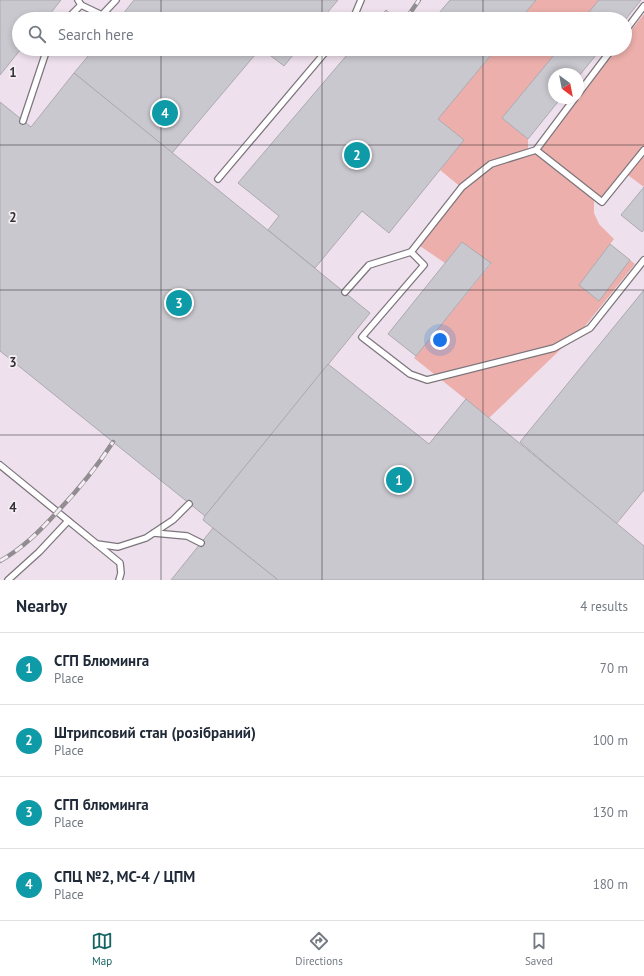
<!DOCTYPE html>
<meta charset="utf-8">
<style>
body{margin:0;font-family:"PT Sans",sans-serif;background:#f6f6f7;color:#1f2937}
.compass{position:absolute;left:548px;top:68px;width:36px;height:36px;border-radius:50%;background:#fff;box-shadow:0 2px 6px #0003;rotate:148deg}
.you{position:absolute;left:440px;top:340px;width:14px;height:14px;margin:-10px;border:3px solid #fff;border-radius:50%;background:#1a73e8;box-shadow:0 0 0 6px #1a73e833}
.badge{display:grid;place-items:center;width:26px;height:26px;border-radius:50%;background:#166461;color:#fff;font-size:13px;font-weight:700}
.pin{position:absolute;translate:-50% -50%;border:2px solid #fff;box-shadow:0 1px 4px #0006}
.list{margin:0;padding:0;list-style:none}
h2{display:flex;justify-content:space-between;align-items:center;height:52px;margin:0;padding:0 16px;font-size:17px}
h2 small{font-size:13px;font-weight:400;color:#747a83}
.list li{display:grid;grid-template-columns:26px 1fr auto;gap:12px;align-items:center;box-sizing:border-box;height:72px;padding:0 16px;border-top:1px solid #e0e1e3}
.list b{display:block;font-size:15px;white-space:nowrap}
.list p{margin:0;font-size:13px;white-space:nowrap;color:#747a83}
.list em{font-size:13px;font-style:normal;color:#747a83}
.icon{flex:none;width:22px;height:22px;fill:none;stroke:currentColor;stroke-width:2;stroke-linecap:round;stroke-linejoin:round}
.map{position:relative;flex:none;width:644px;height:580px;overflow:hidden}
.search{position:absolute;background:#fff;box-shadow:0 2px 6px #0003;left:12px;right:12px;top:12px;height:44px;display:flex;align-items:center;gap:10px;box-sizing:border-box;padding:0 14px;border-radius:22px;color:#747a83;font-size:15px}
.sheet{height:340px;background:#fff}
nav{display:flex;justify-content:space-around;align-items:center;box-sizing:border-box;height:56px;border-top:1px solid #e0e1e3;background:#fff;font-size:11px;color:#747a83}
nav a{display:grid;justify-items:center;gap:2px}
nav .on{color:#166461}
.map>svg:first-child{display:block}
.built{fill:#eee1ed;fill-rule:evenodd}
.forest{fill:#ecafab}
.building{fill:#cac8cf;stroke:#aba9b0}
.lines{fill:none;stroke-linecap:round;stroke-linejoin:round}
.service-casing{stroke:#7c767c;stroke-width:8}
.service{stroke:#fff;stroke-width:5.5}
.rail-casing{stroke:#918d91;stroke-width:4.5}
.rail{stroke:#f4eef4;stroke-width:3;stroke-dasharray:9;stroke-linecap:butt}
.grid{fill:none;stroke:#333133;stroke-width:1;stroke-opacity:0.55}
.grid-label{font-size:13px;text-anchor:middle;font-weight:bold;fill:#333133;stroke:#f4eef4;stroke-width:3.5;stroke-linejoin:round;paint-order:stroke}
</style>
<div class="map">
<svg width="644" height="580" viewBox="0 0 644 580">
<rect width="100%" height="100%" fill="#f4eef4"/>
<path class="built" d="M0,0H644V580H0ZM19,19H625V49H19ZM554,74H578V98H554Z"/>
<g class="forest">
<path d="M536,0H599L583,19H520Z"/>
<path d="M644,14V187L625,173L602,202L594,196V213L599,224L614,239L579,285L599,301L630,260L635,264L585,326L489,418L414,358L491,264L462,242L445,263L417,244L462,188L440,170L464,140L438,119L496,49H559L502,118L528,139V152L536,150L616,49H625V38Z"/>
</g>
<g class="building">
<path d="M0,0H61L46,19H19V49H21L0,75Z"/>
<path d="M134,0H338L322,19H119Z"/>
<path d="M450,0H536L520,19H434Z"/>
<path d="M599,0H641L625,20L583,19Z"/>
<path d="M386,10L397,19H378Z"/>
<path d="M94,49H260L172,153L74,73Z"/>
<path d="M262,49H298L284,66Z"/>
<path d="M352,49H496L438,119L464,140L389,233L362,211L315,268L268,230L279,216L238,183Z"/>
<path d="M559,49H601L578,77V74H554V98H561L528,139L502,118Z"/>
<path d="M74,73L370,313L205,516L0,351V102L31,127Z"/>
<path d="M644,187V229L642,232L621,215Z"/>
<path d="M462,242L491,263L416,356L388,334Z"/>
<path d="M610,244L630,260L599,301L579,285Z"/>
<path d="M644,290V490L616,524L520,442Z"/>
<path d="M328,364L429,444L466,399L644,546V580H278L203,520L205,516Z"/>
<path d="M213,528L278,580H171Z"/>
</g>
<g class="lines">
<g class="service-casing">
<g id="service">
<path d="M78,0L81,5"/>
<path d="M67,19L81,5L102,15L116,0"/>
<path d="M353,19L361,0"/>
<path d="M625,31L644,6"/>
<path d="M578,94L612,49"/>
<path d="M23,121L47,49"/>
<path d="M536,150L602,202L644,150"/>
<path d="M218,179L328,49"/>
<path d="M411,252L424,265L362,337L410,374L427,380L554,348L590,328L644,260"/>
<path d="M345,292L369,265L411,252L462,187L491,164L536,150L575,98"/>
<path d="M0,465L120,563L121,573L119,580"/>
<path d="M154,533L187,536L201,543"/>
<path d="M97,544L118,547L146,538L173,520L189,504"/>
<path d="M8,580L39,552L68,521"/>
</g>
</g>
<use href="#service" class="service"/>
<g class="rail-casing">
<g id="rail">
<path d="M406,19L419,0"/>
<path d="M0,561C23,548 40,531 58,511C80,488 96,468 113,442"/>
</g>
</g>
<use href="#rail" class="rail"/>
</g>
<path class="grid" d="M161,0V19M322,0V19M483,0V19M161,49V580M322,49V580M483,49V580M0,145H644M0,290H644M0,435H644"/>
<g class="grid-label">
<text x="13" y="77">1</text>
<text x="13" y="222">2</text>
<text x="13" y="367">3</text>
<text x="13" y="512">4</text>
</g>
</svg>
<svg class="compass" viewBox="-18 -18 36 36"><path d="M0-13l5 13h-10z" fill="#e53935"/><path d="M0 13l5-13h-10z" fill="#747a83"/></svg>
<div class="you"></div>
<div class="pin badge" style="left:399px;top:480px;background:#0f9aa8">1</div>
<div class="pin badge" style="left:357px;top:155px;background:#0f9aa8">2</div>
<div class="pin badge" style="left:179px;top:303px;background:#0f9aa8">3</div>
<div class="pin badge" style="left:165px;top:113px;background:#0f9aa8">4</div>
<div class="search"><svg class="icon" aria-label="search" viewBox="0 0 24 24"><circle cx="10" cy="10" r="6"/><path d="M15 15l6 6"/></svg>Search here</div>
</div>
<section class="sheet">
<h2>Nearby<small>4 results</small></h2>
<ul class="list">
<li><span class="badge" style="background:#0f9aa8">1</span><div><b>СГП Блюминга</b><p>Place</p></div><em>70 m</em></li>
<li><span class="badge" style="background:#0f9aa8">2</span><div><b>Штрипсовий стан (розібраний)</b><p>Place</p></div><em>100 m</em></li>
<li><span class="badge" style="background:#0f9aa8">3</span><div><b>СГП блюминга</b><p>Place</p></div><em>130 m</em></li>
<li><span class="badge" style="background:#0f9aa8">4</span><div><b>СПЦ №2, МС-4 / ЦПМ</b><p>Place</p></div><em>180 m</em></li>
</ul>
</section>
<nav>
<a class="on"><svg class="icon" aria-label="map" viewBox="0 0 24 24"><path d="M3 6l6-2 6 2 6-2v14l-6 2-6-2-6 2zM9 4v14M15 6v14"/></svg>Map</a>
<a><svg class="icon" aria-label="directions" viewBox="0 0 24 24"><path d="M12 3l9 9-9 9-9-9zM9 14v-3h6M13 9l2 2-2 2"/></svg>Directions</a>
<a><svg class="icon" aria-label="saved" viewBox="0 0 24 24"><path d="M7 4h10v16l-5-4-5 4z"/></svg>Saved</a>
</nav>
